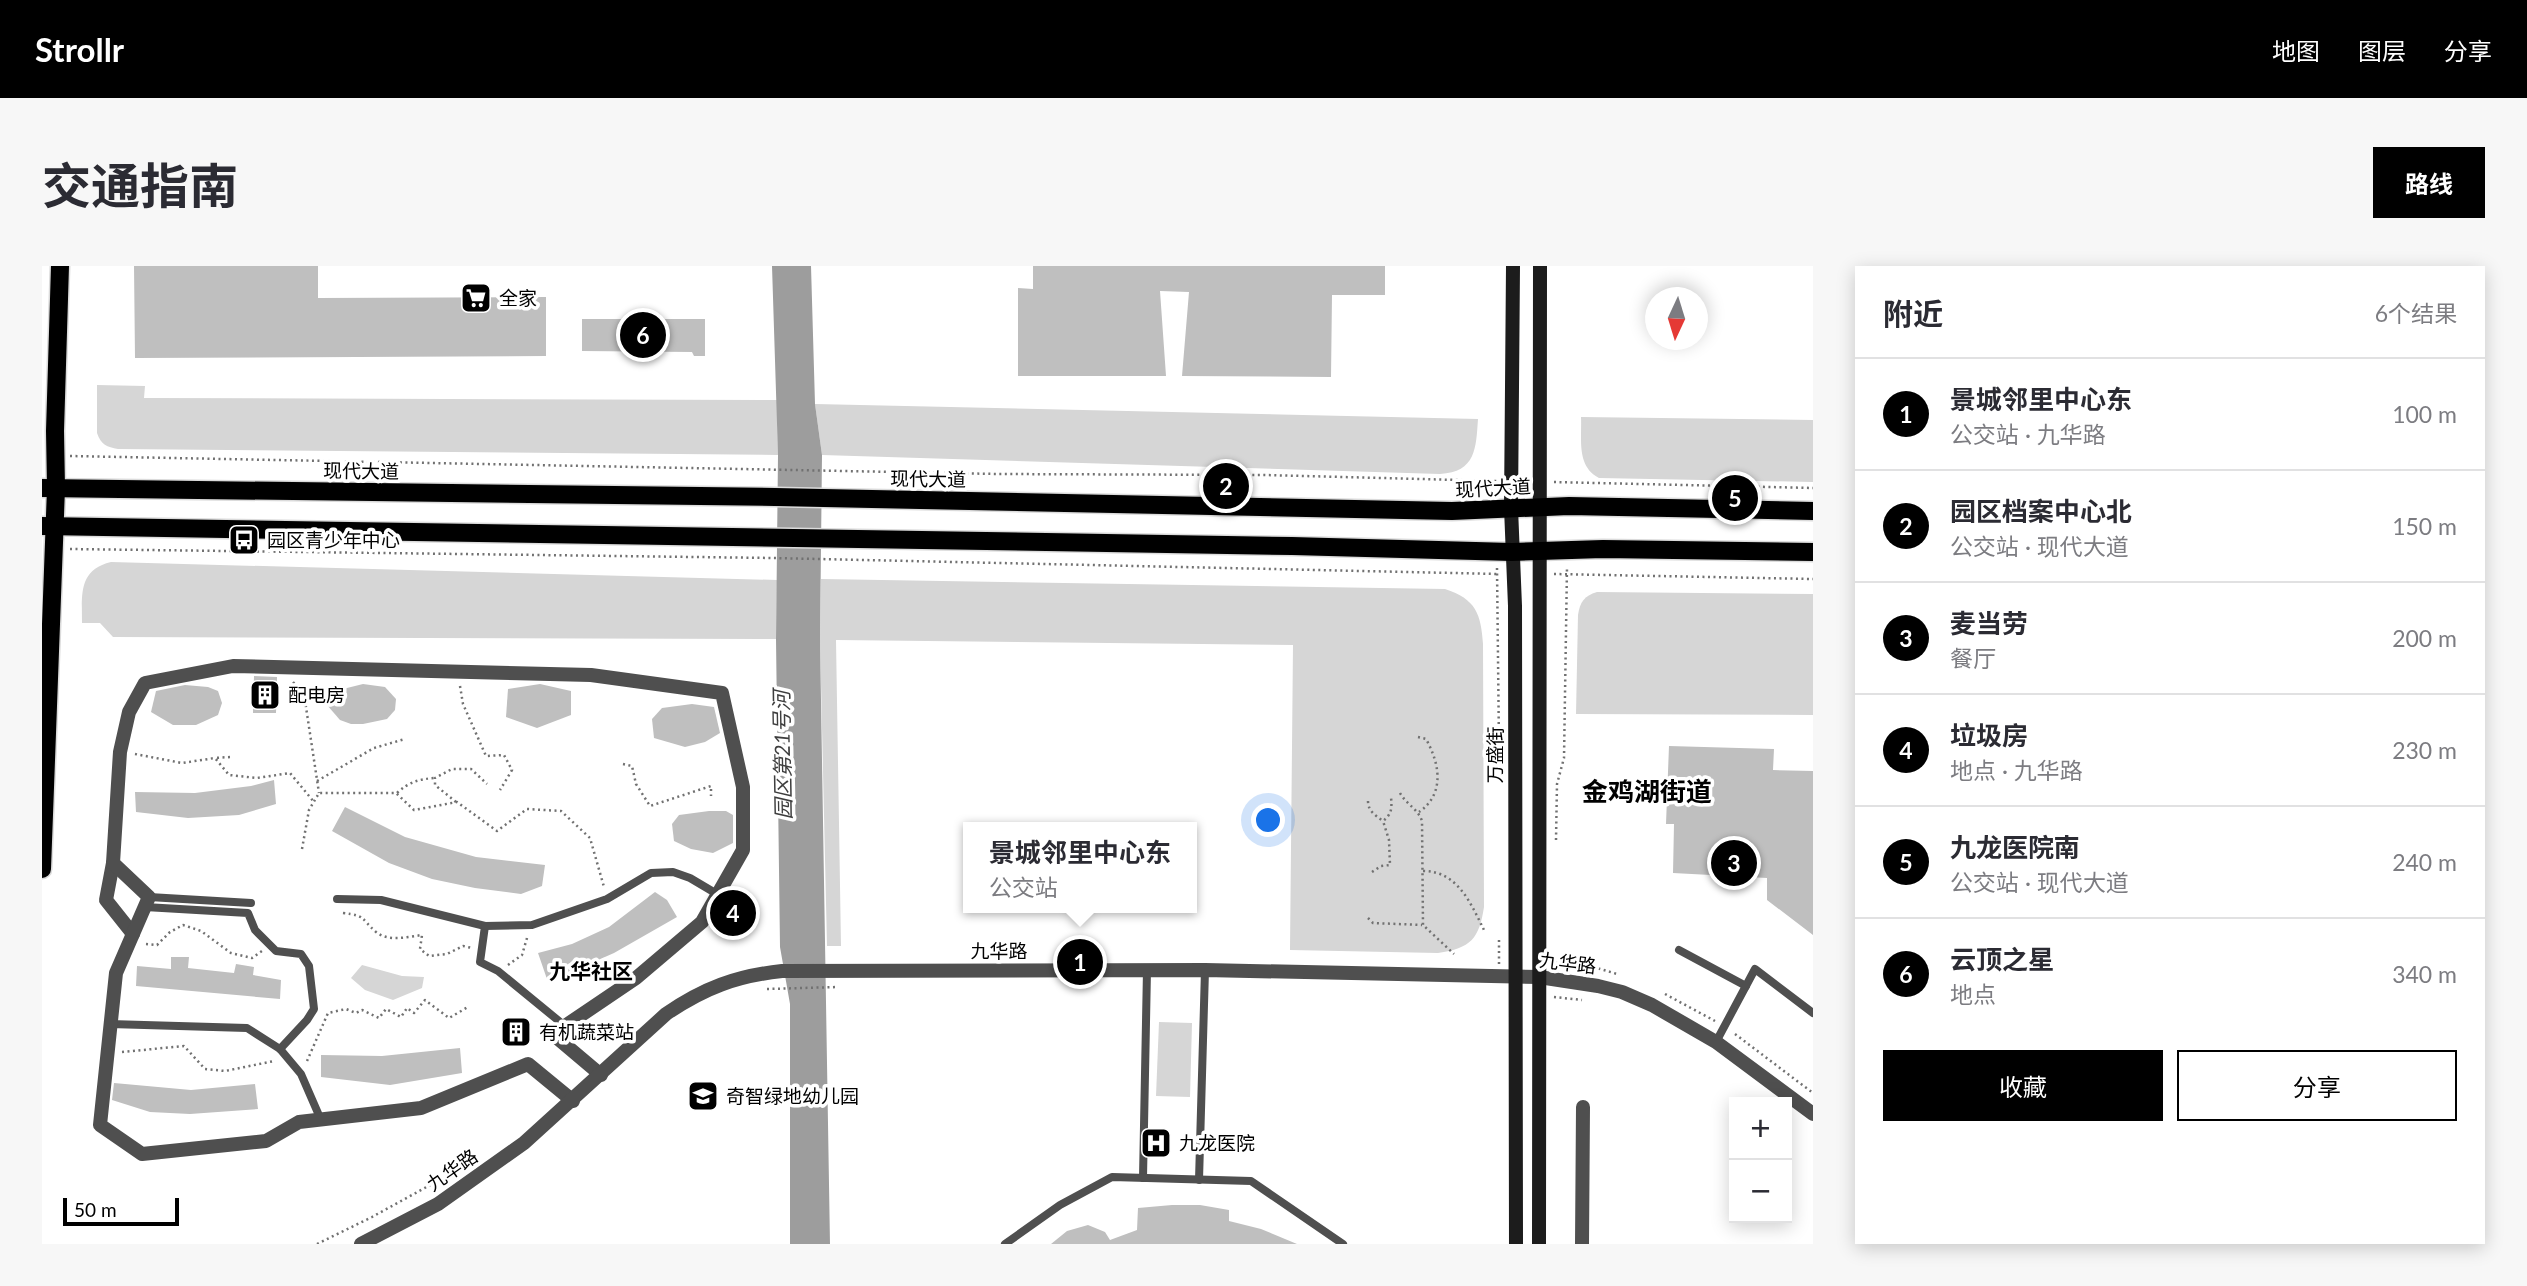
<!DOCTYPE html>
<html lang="zh">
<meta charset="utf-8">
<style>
body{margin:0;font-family:Lato,"Noto Sans SC",sans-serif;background:#f7f7f7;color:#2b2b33}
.controls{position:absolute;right:21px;bottom:21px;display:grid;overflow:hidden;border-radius:0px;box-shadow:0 4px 18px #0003}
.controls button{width:63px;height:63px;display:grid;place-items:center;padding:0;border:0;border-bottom:2px solid #e1e1e2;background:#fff;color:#2b2b33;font:35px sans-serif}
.compass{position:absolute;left:1603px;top:21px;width:63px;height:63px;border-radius:50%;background:#fff;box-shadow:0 4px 18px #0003;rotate:184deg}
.scale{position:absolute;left:21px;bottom:18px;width:116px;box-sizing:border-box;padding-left:7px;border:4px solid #000;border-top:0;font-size:19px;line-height:24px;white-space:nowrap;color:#000;-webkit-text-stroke:5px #fff;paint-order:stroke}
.you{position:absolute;left:1227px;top:555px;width:24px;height:24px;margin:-18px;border:5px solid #fff;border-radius:50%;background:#1a73e8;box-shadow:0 0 0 10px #1a73e833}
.badge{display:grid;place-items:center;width:46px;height:46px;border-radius:50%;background:#000;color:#fff;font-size:23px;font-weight:700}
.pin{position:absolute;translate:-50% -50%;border:4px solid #fff;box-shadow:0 2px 7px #0006}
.popup{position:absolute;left:921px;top:556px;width:234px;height:91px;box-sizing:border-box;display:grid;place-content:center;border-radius:0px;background:#fff;filter:drop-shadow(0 2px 5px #0005);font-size:23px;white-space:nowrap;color:#7c7c81}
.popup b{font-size:26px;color:#2b2b33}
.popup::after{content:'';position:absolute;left:50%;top:100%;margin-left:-14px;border:14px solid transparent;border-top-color:#fff}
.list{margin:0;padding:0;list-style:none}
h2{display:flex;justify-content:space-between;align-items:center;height:91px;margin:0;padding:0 28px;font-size:30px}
h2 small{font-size:23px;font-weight:400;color:#7c7c81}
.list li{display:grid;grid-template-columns:46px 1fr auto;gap:21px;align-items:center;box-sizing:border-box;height:112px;padding:0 28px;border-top:2px solid #e1e1e2}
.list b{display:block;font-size:26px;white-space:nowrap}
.list p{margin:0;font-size:23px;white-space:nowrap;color:#7c7c81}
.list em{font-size:23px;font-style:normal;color:#7c7c81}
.actions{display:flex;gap:14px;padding:21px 28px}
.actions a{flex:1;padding:16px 0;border:2px solid #000;border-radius:0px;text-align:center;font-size:24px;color:#000}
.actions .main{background:#000;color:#fff}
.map{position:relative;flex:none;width:1771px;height:978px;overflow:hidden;border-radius:0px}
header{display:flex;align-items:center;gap:42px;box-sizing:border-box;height:98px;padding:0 35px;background:#000;color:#fff}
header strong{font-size:33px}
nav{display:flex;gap:38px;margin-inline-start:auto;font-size:24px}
.intro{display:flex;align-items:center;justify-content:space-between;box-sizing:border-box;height:168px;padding:0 42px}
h1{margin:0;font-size:49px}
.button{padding:18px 32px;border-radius:0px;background:#000;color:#fff;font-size:24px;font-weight:700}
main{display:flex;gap:42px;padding:0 42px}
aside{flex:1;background:#fff;border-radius:0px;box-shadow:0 4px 18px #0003}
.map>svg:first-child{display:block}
.green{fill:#d6d6d6}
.water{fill:#9d9d9d}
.building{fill:#bfbfbf}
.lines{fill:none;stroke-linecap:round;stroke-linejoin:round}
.primary-casing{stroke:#dbdbdb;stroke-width:21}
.path{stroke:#717171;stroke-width:2.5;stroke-dasharray:2 3.5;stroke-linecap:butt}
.service{stroke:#4f4f4f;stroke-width:8}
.minor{stroke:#4f4f4f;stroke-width:14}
.tertiary{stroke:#4f4f4f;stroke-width:14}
.secondary{stroke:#1c1c1c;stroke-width:14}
.primary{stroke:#000;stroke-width:18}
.labels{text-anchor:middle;stroke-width:7;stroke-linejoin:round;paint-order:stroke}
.poi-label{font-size:19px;fill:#000;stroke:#fff;text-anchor:start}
.street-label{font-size:19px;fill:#000;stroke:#fff}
.water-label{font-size:21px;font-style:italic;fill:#3e3e3e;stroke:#fff}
.neighbourhood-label{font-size:21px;font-weight:bold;fill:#000;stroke:#fff}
.district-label{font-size:26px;font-weight:bold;fill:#000;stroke:#fff}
</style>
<header>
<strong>Strollr</strong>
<nav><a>地图</a><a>图层</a><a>分享</a></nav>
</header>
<div class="intro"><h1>交通指南</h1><a class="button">路线</a></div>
<main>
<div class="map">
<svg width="1771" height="978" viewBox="0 0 1771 978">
<rect width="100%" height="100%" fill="#fff"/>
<g class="green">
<path d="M55,119L103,120L102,132L735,134L736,189L76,183C65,181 59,179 55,167Z"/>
<path d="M773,138L1436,153C1434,182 1434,206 1398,208L780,189Z"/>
<path d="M1539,151L1771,154V216L1557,212C1534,200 1540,173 1539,151Z"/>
<path d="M69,296L735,314L734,373L71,371L58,357H40C40,329 36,304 69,296Z"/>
<path d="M779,313L1403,323C1434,333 1439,348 1441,378L1442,641C1437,673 1429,682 1396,687L1248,684L1251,379L794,374L799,680H785L778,374Z"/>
<path d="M1555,326L1771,328V449L1534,448L1536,349C1538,336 1542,330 1555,326Z"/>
<path d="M320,699L360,710L382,711L380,722L351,734L323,724L309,712Z"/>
<path d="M1117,756L1150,757L1148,831L1114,830Z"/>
</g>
<path class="water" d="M730,0H769L773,138L780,189L778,374L788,978H748V738L738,681L734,373L736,189Z"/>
<g class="building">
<path d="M92,0H276V32L504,31V90L93,92Z"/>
<path d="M991,0H1343V29H1290L1289,111L1140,110L1147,26L1118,25L1124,110H976V22L991,23Z"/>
<path d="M540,53H663V90H652L650,86L540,85Z"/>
<path d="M212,410L235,411L234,447H211Z"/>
<path d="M321,418L343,421L354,433L353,444L345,453L321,458H309L298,454L285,439L293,425Z"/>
<path d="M498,418L529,425V449L495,462L464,451L466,423Z"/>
<path d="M143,419L166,421L176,425L180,437L176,449L154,459H131L109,446L114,425Z"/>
<path d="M650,438L672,441L678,467L663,476L643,481L612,472L610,453L620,442Z"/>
<path d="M1627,480L1732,483L1731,504L1771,505V669L1725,634V612L1631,607L1632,558H1624Z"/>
<path d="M232,514L234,538L197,549L146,552L94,546L93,526L153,527L209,520Z"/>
<path d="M303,541L363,571L434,591L503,599L500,620L479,628L433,622L390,613L347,597L290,565Z"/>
<path d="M667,545H684L691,549V577L671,587L649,583L632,575L630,558L637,549Z"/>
<path d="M613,626L625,634L635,651L572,687L506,716L496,687L530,678L567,661Z"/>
<path d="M689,627L708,628L709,653L674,656L673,652Z"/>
<path d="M129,691H147L146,702L192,707L194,698L212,701L211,709L239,714L238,733L94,720L95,700L129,703Z"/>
<path d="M418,782L420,807L348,819L279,811V789L340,790Z"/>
<path d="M72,817L149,824L213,818L216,843L148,848L108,846L70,834Z"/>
<path d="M1130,939H1158L1187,944V955L1219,963L1255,978H1009L1025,965L1046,959L1063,966L1068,974L1095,964L1096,942Z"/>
</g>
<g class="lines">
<g class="primary-casing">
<g id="primary">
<path d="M0,222L733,231L1410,245L1527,240L1771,245"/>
<path d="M0,260L1250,280L1470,286L1561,283L1771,286"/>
<path d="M0,603L14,222L13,165L18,0"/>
</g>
</g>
<g class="path">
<path d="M28,190L956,208L1223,209L1456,215"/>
<path d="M1449,215L1451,229"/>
<path d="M1512,216L1771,222"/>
<path d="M28,283L731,292L1456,308"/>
<path d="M1455,302L1457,481"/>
<path d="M1512,308L1771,313"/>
<path d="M251,416L262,428L277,527"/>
<path d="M418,420L421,438L444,490L462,489L470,504L458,524"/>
<path d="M1376,471L1384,473C1398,498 1403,528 1377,546"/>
<path d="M93,488L140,497L173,492"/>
<path d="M188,491L173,492L187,509L215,512L248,507L272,536"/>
<path d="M581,498L590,500L594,518L608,540L669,520V530"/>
<path d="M275,515L332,482L363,473"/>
<path d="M355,527C367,516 377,513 393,512"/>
<path d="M1358,527C1364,538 1376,543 1380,555L1381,659L1412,688"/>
<path d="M1326,535C1326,545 1333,549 1341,555C1350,548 1350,542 1349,531"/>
<path d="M414,536L393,519V512L410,503H429L445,518"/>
<path d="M1514,574L1515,518L1522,492L1525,301"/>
<path d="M260,583L267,544L277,527H354L372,544L415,536L455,565L485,543L519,545L548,572L562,621"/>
<path d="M1381,605C1416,605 1429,638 1442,664"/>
<path d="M1330,606L1339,600L1348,599L1347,574L1341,555"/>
<path d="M301,647C325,650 318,652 334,666C346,676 365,671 380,669L378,683L387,690L405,688L421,680L430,682"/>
<path d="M1326,652L1331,657L1380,659"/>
<path d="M104,678L115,679L128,666L141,659L159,665L189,687L210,692L220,685"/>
<path d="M1513,696L1545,699L1575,708"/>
<path d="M1457,698V673"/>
<path d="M466,699L480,689L485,672"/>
<path d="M725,723L796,721"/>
<path d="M1623,728L1673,755"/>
<path d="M1512,731L1540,734"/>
<path d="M1693,768L1771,827"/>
<path d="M80,786L142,780L163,803L183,805L232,795"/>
<path d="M265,795L286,747L304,743L314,747L320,744L337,752L344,743L359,751L365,742L372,747L383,734L407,752L426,741"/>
<path d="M275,978L330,951L419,902"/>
</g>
<g class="service">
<path d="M107,631L209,637"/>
<path d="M295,633L339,634L443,660L438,696L456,705L523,760"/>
<path d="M103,641L206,647L213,664L234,685L259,688L267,700L272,743L265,754L238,783"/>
<path d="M443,660L490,659L565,633L609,607L631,606L648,612L675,628"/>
<path d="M1637,684L1704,720"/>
<path d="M68,758L205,762L238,783L259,808L279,854"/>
<path d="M1674,776L1713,703L1771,747"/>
<path d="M1101,912L1105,704"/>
<path d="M1157,914L1163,704"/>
<path d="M963,978L1018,939L1070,911L1209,915L1301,978"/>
</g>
<g class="minor">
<path d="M71,597L64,634L91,668"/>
<path d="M531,835L486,798L379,842L257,856L224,875L100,888L58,859L74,707L107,631L71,597L78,486L87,446L103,417L191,400L549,409L680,427L701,521V584L660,656L594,712L523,760L514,771L559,809"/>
<path d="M1540,978L1541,841"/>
</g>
<path class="tertiary" d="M319,978L396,938L482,877L624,748C662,722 694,710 740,705L1163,704L1497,711L1556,720L1580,726L1610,739L1674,776L1771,848"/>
<g class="secondary">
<path d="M1471,0L1469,242L1473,340L1474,978"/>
<path d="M1497,978L1498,0"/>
</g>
<use href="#primary" class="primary"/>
</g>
<defs>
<g id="supermarket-square" transform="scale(1.575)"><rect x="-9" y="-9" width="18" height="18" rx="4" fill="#000" stroke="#fff"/><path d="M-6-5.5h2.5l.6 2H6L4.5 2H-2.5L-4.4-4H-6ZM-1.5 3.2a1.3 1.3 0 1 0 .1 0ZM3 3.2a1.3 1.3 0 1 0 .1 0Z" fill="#fff"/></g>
<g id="bus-square" transform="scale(1.575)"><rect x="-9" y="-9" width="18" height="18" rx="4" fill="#000" stroke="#fff"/><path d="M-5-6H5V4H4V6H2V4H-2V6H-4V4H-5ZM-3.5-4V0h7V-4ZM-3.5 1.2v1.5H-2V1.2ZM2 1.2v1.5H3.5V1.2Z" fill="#fff"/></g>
<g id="building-square" transform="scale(1.575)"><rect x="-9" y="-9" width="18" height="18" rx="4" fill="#000" stroke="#fff"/><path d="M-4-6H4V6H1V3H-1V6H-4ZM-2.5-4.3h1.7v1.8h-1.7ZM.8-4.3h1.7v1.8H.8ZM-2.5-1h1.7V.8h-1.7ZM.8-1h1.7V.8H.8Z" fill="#fff"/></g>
<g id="school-square" transform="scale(1.575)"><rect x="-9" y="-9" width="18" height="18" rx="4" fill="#000" stroke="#fff"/><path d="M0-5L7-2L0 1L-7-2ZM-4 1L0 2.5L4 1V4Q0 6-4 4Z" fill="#fff"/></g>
<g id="hospital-square" transform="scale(1.575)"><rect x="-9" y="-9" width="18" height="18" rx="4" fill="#000" stroke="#fff"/><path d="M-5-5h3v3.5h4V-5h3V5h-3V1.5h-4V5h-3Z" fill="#fff"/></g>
</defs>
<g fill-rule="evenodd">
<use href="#supermarket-square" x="434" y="32"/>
<use href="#bus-square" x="202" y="274"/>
<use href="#building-square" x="223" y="429"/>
<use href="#building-square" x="474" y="766"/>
<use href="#school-square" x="661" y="830"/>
<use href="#hospital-square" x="1114" y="877"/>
</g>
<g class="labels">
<g class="poi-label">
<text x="457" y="39">全家</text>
<text x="225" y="281">园区青少年中心</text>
<text x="246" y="436">配电房</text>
<text x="497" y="773">有机蔬菜站</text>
<text x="684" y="837">奇智绿地幼儿园</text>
<text x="1137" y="884">九龙医院</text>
</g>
<g class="street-label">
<text transform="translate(319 205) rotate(1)" y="7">现代大道</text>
<text transform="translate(886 213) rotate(1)" y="7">现代大道</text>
<text transform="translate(1451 222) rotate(-3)" y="7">现代大道</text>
<text transform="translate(1453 489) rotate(-90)" y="7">万盛街</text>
<text x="957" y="692">九华路</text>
<text transform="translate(1526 697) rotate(7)" y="7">九华路</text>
<text transform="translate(410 904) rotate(-35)" y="7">九华路</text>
</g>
<g class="water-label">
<text transform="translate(741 489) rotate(-91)" y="7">园区第21号河</text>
</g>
<g class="neighbourhood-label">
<text x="549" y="713">九华社区</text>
</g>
<g class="district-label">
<text x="1605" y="535">金鸡湖街道</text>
</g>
</g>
</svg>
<div class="controls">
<button>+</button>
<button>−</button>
</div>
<svg class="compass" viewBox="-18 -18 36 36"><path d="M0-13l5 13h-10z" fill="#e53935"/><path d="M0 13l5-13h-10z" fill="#7c7c81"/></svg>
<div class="scale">50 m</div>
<div class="you"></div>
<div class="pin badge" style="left:1038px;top:696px">1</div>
<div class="popup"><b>景城邻里中心东</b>公交站</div>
<div class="pin badge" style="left:1184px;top:220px">2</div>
<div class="pin badge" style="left:1692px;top:597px">3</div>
<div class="pin badge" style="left:691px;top:647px">4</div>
<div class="pin badge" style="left:1693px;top:232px">5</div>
<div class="pin badge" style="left:601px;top:69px">6</div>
</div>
<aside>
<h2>附近<small>6个结果</small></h2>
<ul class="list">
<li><span class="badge">1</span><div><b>景城邻里中心东</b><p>公交站 · 九华路</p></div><em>100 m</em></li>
<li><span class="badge">2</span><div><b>园区档案中心北</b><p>公交站 · 现代大道</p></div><em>150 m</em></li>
<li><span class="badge">3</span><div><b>麦当劳</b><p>餐厅</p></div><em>200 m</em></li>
<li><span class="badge">4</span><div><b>垃圾房</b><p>地点 · 九华路</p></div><em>230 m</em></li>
<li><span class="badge">5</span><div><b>九龙医院南</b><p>公交站 · 现代大道</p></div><em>240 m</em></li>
<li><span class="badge">6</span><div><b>云顶之星</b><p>地点</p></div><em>340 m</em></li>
</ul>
<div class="actions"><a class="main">收藏</a><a>分享</a></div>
</aside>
</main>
